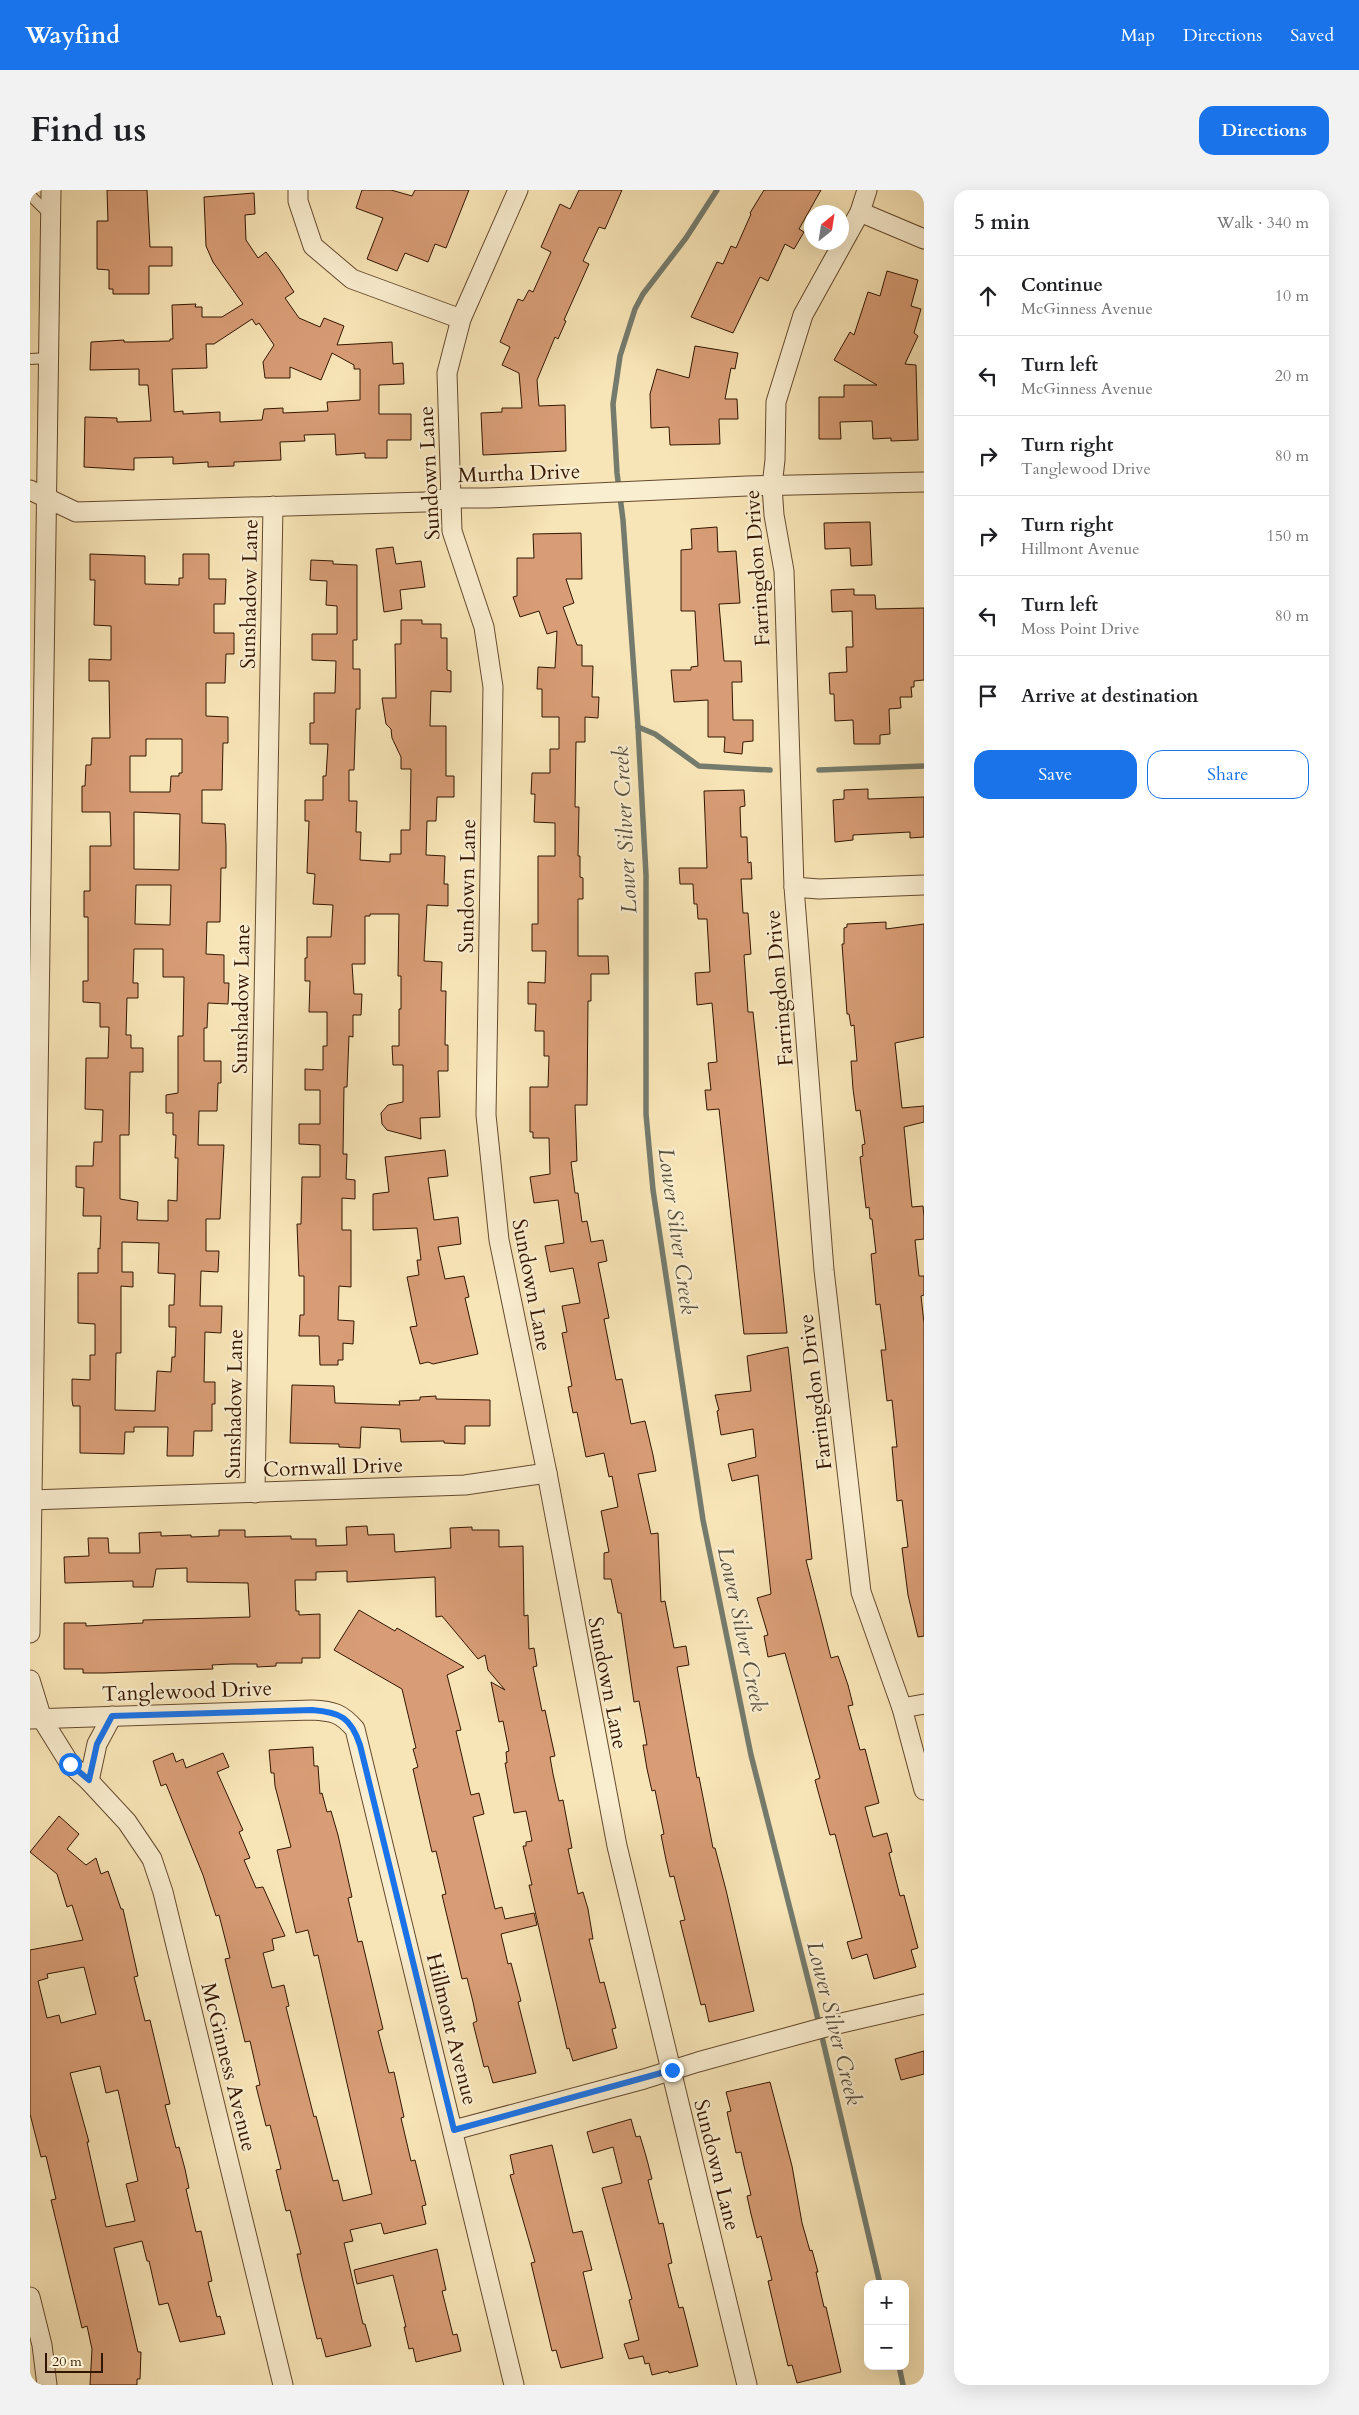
<!DOCTYPE html>
<meta charset="utf-8">
<style>
body{margin:0;font-family:Cardo,serif;background:#f2f2f2;color:#202124}
.controls{position:absolute;right:15px;bottom:15px;display:grid;overflow:hidden;border-radius:10px;box-shadow:0 5px 20px #0002}
.controls button{width:45px;height:45px;display:grid;place-items:center;padding:0;border:0;border-bottom:1px solid #e0e0e0;background:#fff;color:#202124;font:25px sans-serif}
.compass{position:absolute;left:774px;top:15px;width:45px;height:45px;border-radius:50%;background:#fff;box-shadow:0 5px 20px #0002;rotate:30deg}
.scale{position:absolute;left:15px;bottom:12px;width:58px;box-sizing:border-box;padding-left:5px;border:2px solid #331600;border-top:0;font-size:14px;line-height:18px;white-space:nowrap;color:#331600;-webkit-text-stroke:4px #faeed0;paint-order:stroke}
.stop{position:absolute;width:15px;height:15px;margin:-11px;border:4px solid #1a73e8;border-radius:50%;background:#fff}
.stop.end{background:#1a73e8;border-color:#fff;box-shadow:0 1px 5px #0008}
.list{margin:0;padding:0;list-style:none}
h2{display:flex;justify-content:space-between;align-items:center;height:65px;margin:0;padding:0 20px;font-size:21px}
h2 small{font-size:16px;font-weight:400;color:#757577}
.list li{display:grid;grid-template-columns:32px 1fr auto;gap:15px;align-items:center;box-sizing:border-box;height:80px;padding:0 20px;border-top:1px solid #e0e0e0}
.list b{display:block;font-size:19px;white-space:nowrap}
.list p{margin:0;font-size:16px;white-space:nowrap;color:#757577}
.list em{font-size:16px;font-style:normal;color:#757577}
.actions{display:flex;gap:10px;padding:15px 20px}
.actions a{flex:1;padding:11px 0;border:1px solid #1a73e8;border-radius:15px;text-align:center;font-size:18px;color:#1a73e8}
.actions .main{background:#1a73e8;color:#fff}
.icon{flex:none;width:28px;height:28px;fill:none;stroke:currentColor;stroke-width:2;stroke-linecap:round;stroke-linejoin:round}
.map{position:relative;flex:none;width:894px;height:2195px;overflow:hidden;border-radius:15px}
header{display:flex;align-items:center;gap:30px;box-sizing:border-box;height:70px;padding:0 25px;background:#1a73e8;color:#fff}
header strong{font-size:24px}
nav{display:flex;gap:28px;margin-inline-start:auto;font-size:18px}
.intro{display:flex;align-items:center;justify-content:space-between;box-sizing:border-box;height:120px;padding:0 30px}
h1{margin:0;font-size:35px}
.button{padding:12px 22px;border-radius:15px;background:#1a73e8;color:#fff;font-size:18px;font-weight:700}
main{display:flex;gap:30px;padding:0 30px}
aside{flex:1;background:#fff;border-radius:15px;box-shadow:0 5px 20px #0002}
.map>svg:first-child{display:block}
.lines{fill:none;stroke-linecap:round;stroke-linejoin:round}
.stream{stroke:#747b6d;stroke-width:5.5}
.building{fill:#d89d76;stroke:#331600;fill-rule:evenodd}
.service-casing{stroke:#644a2e;stroke-width:12}
.minor-casing{stroke:#644a2e;stroke-width:21}
.service{stroke:#faeed0;stroke-width:10}
.minor{stroke:#faeed0;stroke-width:19}
.route{stroke:#1a73e8;stroke-width:6}
.labels{text-anchor:middle;stroke-width:4.5;stroke-linejoin:round;paint-order:stroke}
.street-label{font-size:21px;fill:#331600;stroke:#faeed0}
.water-label{font-size:22px;font-style:italic;fill:#59513f;stroke:#faeed0}
</style>
<header>
<strong>Wayfind</strong>
<nav><a>Map</a><a>Directions</a><a>Saved</a></nav>
</header>
<div class="intro"><h1>Find us</h1><a class="button">Directions</a></div>
<main>
<div class="map">
<svg width="894" height="2195" viewBox="0 0 894 2195">
<rect width="100%" height="100%" fill="#f8e5b7"/>
<filter id="stains"><feTurbulence type="fractalNoise" baseFrequency=".004" numOctaves="4"/><feColorMatrix values="0 0 0 0 .2 0 0 0 0 .09 0 0 0 0 .02 0 0 0 .5 -.17"/></filter>
<radialGradient id="worn" r=".72"><stop offset=".6" stop-color="#630" stop-opacity="0"/><stop offset="1" stop-color="#630" stop-opacity=".3"/></radialGradient>
<g class="lines">
<g class="stream">
<path d="M687,0L656,48L613,104L605,119L590,166L583,214L587,283L593,330L608,537L616,685V924L623,1000L673,1330L721,1565L785,1817L850,2094"/>
<path d="M608,537L625,544L669,576L740,580"/>
<path d="M789,580L894,576"/>
<path d="M869,2176L873,2195"/>
</g>
</g>
<g class="building">
<path d="M77,0H117L120,57H142V76H119V104H83V99H79V80L67,79V31H78Z"/>
<path d="M332,0H361L382,6L385,0H439L416,58L405,54L398,72L375,63L367,81L337,69L353,28L326,18Z"/>
<path d="M549,0H592L575,39L569,37L553,71L559,74L534,130L536,131L528,149L525,147L507,190L509,216L535,215L536,261L453,265L451,223L472,222V218H492L489,183L472,175L480,157L470,152L488,109L493,111L499,100L503,102L521,62L511,57L530,14L540,19Z"/>
<path d="M734,0H791L769,39L774,42L764,59L755,54L738,91L730,87L703,143L661,127L687,72L693,74L701,56L706,58L721,24L720,23Z"/>
<path d="M224,3L225,24L215,25L216,50L228,68L236,62L249,79L264,102L255,108L269,128L290,137L294,128L314,136L307,155L362,152L363,174L373,173L374,194L349,195V224H381V250H357V268H335V263L306,265L305,244L274,245L275,251L250,252L251,270L204,272V276L178,277V272L143,274V267L104,268V280L54,277L55,227L87,228V232L121,231L118,195H109V179L60,180L61,152L94,150V152H103L140,151V149H143L142,115L166,114L165,117H172V127H192L213,114L183,72L176,56L174,7ZM222,129L226,135L229,133L244,155L233,172L235,188H260V177L291,190L302,163L324,175V179H330V210L297,212L298,221L253,223V218L234,219L232,230L190,232V222L153,224V221L144,222L142,179L177,178L176,154H184Z"/>
<path d="M857,81L888,90L881,116L891,119L884,143L888,146L875,174L886,175L888,250L861,251V248L843,249L842,231L810,232L811,249H789V207H814V195H847L804,170L820,142L824,145L838,102L850,106Z"/>
<path d="M665,156L708,163L705,179L701,178L695,209H707L708,229H689L690,254L640,255L639,237L621,238L620,204L627,179L659,188Z"/>
<path d="M840,332L842,375L821,376L820,358L795,359L794,333Z"/>
<path d="M687,337L688,362L706,361L710,413L689,414L694,471H711L712,492H702L703,530H723V551L713,552L712,564L694,562L695,547H678V510L644,512L641,480H661V477L668,476L665,421H651V360L662,359L661,339Z"/>
<path d="M551,343L552,389H536L544,413L533,417L547,455H552V476H563L562,507H569L568,528L555,527V552H546L545,617H549L548,666H550V687L553,688V709H548V766H578L579,784H561V811H558L557,915H545L547,971L541,972L545,1003H548L552,1032L557,1031L561,1052L573,1050L577,1071L568,1073L579,1128L574,1129L586,1190L592,1189L601,1234L615,1231L623,1265L626,1281L608,1284L621,1344L628,1343L631,1412L635,1411L644,1458L656,1456L659,1475L647,1477L667,1588L669,1587L683,1658H685L696,1700L724,1821L679,1832L675,1814L671,1815L650,1731L655,1730L649,1707L644,1686L640,1687L636,1670L631,1645L634,1644L625,1600L622,1601L617,1579L613,1555H617L609,1511L604,1512L591,1423H588L581,1389H574V1363L579,1362L571,1321L588,1317L582,1286L579,1287L574,1263L556,1267L547,1222L543,1223L538,1197L542,1196L532,1143L537,1142L532,1116L550,1113L543,1078L520,1082L515,1056L534,1053L528,1010L504,1013L500,987L520,984L519,948H503V942H500V897H518L519,866H514V841H505L506,814H498V792L515,793L516,761H502V734H508V666H525V633L504,632L505,604H501L502,583H520V559H529V527H512V499H507L508,477L525,478L527,441L517,444L509,421L490,427L483,407L487,406V368H504L503,344Z"/>
<path d="M363,357L366,374L391,371L395,397L370,400L372,419L354,422L346,359Z"/>
<path d="M60,364L115,366V394L149,395V388H153V364H179V389H196L195,414H184V443H204V464H196L195,493H176V526L198,527V553H193L192,600H172V633L195,634L196,655V678H191L190,732H177L176,764L194,765V793H199L198,814L178,813L177,838H174V871H191V893H188L187,921H169L168,955H194L190,1029H176V1061H189L188,1082L171,1081L170,1116H192L191,1143L175,1142L174,1192H185V1214H182V1241H164L163,1266H137L138,1237H104V1242H95L94,1264L50,1263V1216H43L42,1210V1189L60,1190V1165H65V1134L48,1133V1083H68V1058L70,1059L71,1026H53L54,998L46,997V976H63L64,952H72L73,920L55,919L56,868H78L79,837H70V813L53,812V791H58V727H54V701H60V656H81L80,622H52V596H55L56,575H61L62,548H80L79,491H59V469L81,470V436L64,435L65,390H60ZM116,549H152V583H149V586H141L140,602H100V566H116ZM104,622L150,624L149,680L104,679ZM106,695H141L140,735L105,734ZM104,759H133V787H154L153,846H148V903L136,905V923H143V945H146L145,968H148L147,1011L138,1010V1031L107,1030L108,1012L90,1009V945H99L100,882H113V858H101V845H96L97,808H108V793H103ZM92,1052L129,1053L128,1083L145,1084L144,1115H139V1137H146L145,1167H142L141,1182L127,1181L125,1221L85,1220L86,1163H91V1096L103,1097V1082H92Z"/>
<path d="M281,370L303,371V374L327,375V450H323V479H330V519H326L324,580H319V611H327L326,642H331L330,670L360,672V664H371V640H380L381,579H371V567L362,548L361,539L356,534L352,508H366L365,454H371V430H392V434H411V448H417V480L421,481V502L401,501L400,536H416V586H424V607H407L406,631H397L396,665L415,666L414,694H418V716L397,715L394,771L412,772L411,801H416L415,855H418V881H408L410,927L390,928L391,949L357,940L352,934L351,923L358,915L373,912V875H363L362,856H369V819H371V786H368L369,724H340V726H335V774H322L324,804H332L331,825H323V847L319,846L317,897H314L313,964H317L316,989L325,990V1009L312,1008V1040H321V1097L309,1096L308,1130L324,1131L323,1154L313,1153V1170H308V1175H290L289,1146H269L270,1125H274V1086H269L267,1034H271L272,987H290V955L269,954V934H290V900H275V879L293,880V856H297V822H279L280,791H275V768H277V747H301L303,715L283,714L285,684L277,683L279,631H275V610H293V586H296L298,554H280V533H284V503H305L306,471L282,470V444H307V416L296,415L297,391L280,390Z"/>
<path d="M824,399V405H845L846,419L894,418V490L884,491V497H881L882,507H870L871,518L859,519L860,544L850,545V554H824L823,530L805,531L804,504H800L799,483L817,482L816,457H823L822,421L802,422L801,400Z"/>
<path d="M838,599V609L894,607V647L880,648V642L823,645V650L805,652L803,610L814,609V600Z"/>
<path d="M714,600L715,616L710,617L711,647H717L718,673L721,672L722,689H711L713,723H718L721,764L714,765L718,822H723L757,1143L714,1144L689,919L677,920L675,900H681L678,873L687,872L682,813L667,815L665,783L680,782L677,729H668L667,714H664L663,694H650L649,678H677L674,601Z"/>
<path d="M856,732V739L894,734V847L865,853L872,918L894,916V932L874,937L882,1017L893,1016L894,1027V1049L885,1050L889,1086H894V1105L891,1106L894,1133V1446L888,1447L878,1405L872,1358L878,1357L872,1310L867,1311L862,1257H867L862,1210L857,1211L851,1160H856L850,1114L846,1115L844,1093L841,1064L846,1063L842,1029H840L839,1017L836,1018L830,967L833,966L832,955L835,954L830,920L826,921L823,899L821,871H827L824,835L821,836L819,824H817L812,754H814V738L817,737V734Z"/>
<path d="M415,960L418,986L398,988L404,1030L428,1027L431,1054L408,1057L415,1089L434,1086L439,1107L435,1108L448,1164L403,1174L398,1172L390,1174L380,1137L387,1136L377,1087L389,1085L387,1070H391L387,1038L343,1040V1004L359,1002L355,967Z"/>
<path d="M758,1157L782,1369L776,1370L801,1468L808,1466L818,1495L823,1515L818,1516L830,1560L835,1559L849,1613L835,1617L843,1647L857,1643L862,1662L859,1663L870,1706L874,1705L888,1758L881,1760L886,1777L844,1789L837,1764L822,1769L817,1752L832,1748L805,1644L800,1645L785,1590L790,1588L755,1463L738,1467L734,1446L738,1445L727,1408L741,1404L728,1285L702,1291L698,1274L726,1267L723,1239L691,1245L687,1221L689,1220L685,1205L721,1201L717,1166Z"/>
<path d="M262,1195L304,1196L305,1213L370,1215L369,1211L390,1210V1207L406,1206V1209L460,1210V1236H435V1254L414,1253V1251L371,1252L370,1239L331,1237L330,1258L309,1257V1254L260,1253Z"/>
<path d="M337,1336L338,1345L364,1344L365,1362L421,1358L420,1338L442,1337V1340H469V1357L493,1356L494,1426L498,1425L499,1459L504,1458L507,1476L503,1477L512,1521L515,1520L521,1548L525,1566L520,1567L523,1584L529,1611L533,1610L542,1658L538,1659L548,1704L553,1702L558,1719L563,1749H559L570,1793L574,1792L586,1838L582,1839L587,1858L543,1871L539,1858L537,1859L499,1695H502L493,1656H496V1652L502,1651L496,1621L484,1623L475,1573H477L476,1562L479,1561L473,1531L469,1532L461,1492L475,1500L458,1480L455,1465L448,1469L412,1426L406,1427L405,1387L317,1392V1381L286,1382V1390H265L266,1421H269V1425L290,1424V1468H272V1473H246V1476L227,1477V1474H201L182,1475L183,1479L74,1483H53V1479H34V1433H56V1436L113,1433V1430L220,1427L218,1393L157,1392V1378L126,1379L123,1397H103V1391L35,1393L34,1367L59,1366L58,1348H78L79,1363H110L109,1343L131,1342V1346L161,1345V1347L189,1346V1340H215V1347L261,1346V1349H286V1356L317,1355L316,1337Z"/>
<path d="M329,1420L365,1441L367,1438L434,1477L417,1485L431,1540L426,1541L441,1605L449,1603L454,1624L443,1627L465,1719L472,1717L475,1729L504,1723L507,1735L471,1744L478,1774L481,1773L491,1811L488,1812L506,1883L463,1893L458,1876L454,1877L443,1833L447,1831L443,1812L437,1788L432,1789L412,1705L416,1704L406,1661L402,1662L383,1579L388,1577L383,1559L386,1558L372,1499L304,1460Z"/>
<path d="M283,1557L284,1576H288L290,1604L292,1603L297,1622L301,1621L308,1645L322,1707L318,1708L328,1752L332,1751L353,1839L348,1841L359,1883L364,1882L374,1927L371,1928L381,1971L385,1970L396,2015L392,2016L396,2034L354,2044L351,2033L320,2040L323,2051L314,2053L333,2134H335L341,2156L296,2167L291,2148L287,2149L272,2087L267,2064H271L260,2020L256,2021L246,1980L251,1979L240,1935L236,1936L226,1896L230,1895L220,1851L215,1852L195,1769L200,1768L189,1725L186,1726L173,1685L136,1594L131,1596L123,1571L143,1563L146,1572L153,1569L156,1578L193,1563L199,1577L187,1582L213,1640L209,1642L220,1668L214,1670L226,1698L233,1697L255,1746L242,1749L244,1760L233,1763L242,1798L254,1795L259,1816L256,1817L284,1927L286,1926L303,1991L308,1990L313,2011L342,2004L288,1765L284,1766L278,1740L266,1743L247,1660L261,1657L245,1596L244,1583H241L239,1560Z"/>
<path d="M29,1626L49,1644L37,1659L56,1675L66,1668L71,1684L78,1681L91,1719H93L108,1786L104,1787L115,1831L120,1830L140,1914L135,1915L146,1958L149,1957L155,1979L159,1998L156,1999L166,2042L171,2041L182,2091L178,2092L187,2127L190,2126L195,2144L150,2152L138,2113L129,2115L119,2071H117L112,2051L84,2058L108,2162H111L110,2189H107V2195H60L62,2159L57,2136L52,2138L21,2010L26,2009L16,1966L11,1967L0,1924V1760L53,1750L42,1715L37,1717L27,1684L0,1662ZM54,1777L66,1824L31,1833L29,1825L17,1828L8,1791L18,1788L17,1784ZM70,1876L76,1903L88,1900L108,1991L96,1994L105,2031L76,2037L57,1952H59L40,1883Z"/>
<path d="M894,1861V1884L871,1890L865,1869Z"/>
<path d="M740,1892L762,1976L772,2033L780,2061L782,2060L788,2082H786L794,2117H796L811,2182L767,2193L762,2175L758,2176L738,2091L742,2090L731,2046L727,2048L721,2024L717,2006L721,2005L714,1976L711,1962L706,1963L697,1922L701,1921L696,1902Z"/>
<path d="M601,1929L606,1947L610,1946L616,1966L622,1989L618,1990L629,2034L633,2033L642,2073L638,2074L649,2118L653,2117L668,2176L639,2183L638,2181L622,2185L619,2173L615,2174L613,2166L599,2169L594,2154L609,2150L599,2110L602,2109L572,1998L592,1993L583,1957L563,1963L557,1942Z"/>
<path d="M522,1955L543,2043L552,2041L562,2080L553,2082L573,2168L531,2178L526,2160L522,2161L501,2073L505,2072L480,1985L484,1984L480,1965Z"/>
<path d="M407,2059L416,2100L412,2101L423,2145L427,2144L431,2161L386,2172L383,2158L379,2159L374,2137H376L363,2085L327,2094L324,2080Z"/>
</g>
<g class="lines">
<g class="service-casing">
<g id="service">
<path d="M0,5L21,26"/>
<path d="M0,169L19,168"/>
</g>
</g>
<g class="minor-casing">
<g id="minor">
<path d="M268,0V11L283,56L322,89L431,129"/>
<path d="M488,0L431,129L417,183L422,341L454,437L463,497L456,925L469,1050L517,1283L587,1656L717,2195"/>
<path d="M837,0L830,22L773,125L746,212L745,270L742,296L744,325L754,381L764,697L794,1080L831,1402L872,1518L894,1600"/>
<path d="M830,22L894,49"/>
<path d="M0,300L46,322L395,312L420,308H458L717,296L894,292"/>
<path d="M764,697L789,699L894,695"/>
<path d="M225,1303L243,316"/>
<path d="M0,1310L435,1295L517,1283"/>
<path d="M0,1443L21,0"/>
<path d="M0,1490L12,1529L40,1574L59,1591L97,1632L122,1669L133,1702L253,2195"/>
<path d="M872,1518L894,1514"/>
<path d="M0,1529L282,1520C303,1521 311,1523 325,1539L484,2195"/>
<path d="M59,1591L67,1554L82,1526"/>
<path d="M424,1940L614,1889L668,1872L803,1835L894,1814"/>
<path d="M0,2107L12,2155L17,2195"/>
</g>
</g>
<use href="#service" class="service"/>
<use href="#minor" class="minor"/>
</g>
<g class="lines">
<path class="route" d="M40,1574L59,1590L67,1554L82,1526L282,1520C311,1522 321,1528 330,1555L424,1940L642,1880"/>
</g>
<g class="labels">
<g class="street-label">
<text transform="translate(399 283) rotate(-93)" y="7">Sundown Lane</text>
<text transform="translate(489 283) rotate(-2)" y="7">Murtha Drive</text>
<text transform="translate(727 378) rotate(-94)" y="7">Farringdon Drive</text>
<text transform="translate(219 404) rotate(-89)" y="7">Sunshadow Lane</text>
<text transform="translate(437 696) rotate(-89)" y="7">Sundown Lane</text>
<text transform="translate(749 798) rotate(-95)" y="7">Farringdon Drive</text>
<text transform="translate(211 809) rotate(-89)" y="7">Sunshadow Lane</text>
<text transform="translate(502 1095) rotate(79)" y="7">Sundown Lane</text>
<text transform="translate(785 1202) rotate(-97)" y="7">Farringdon Drive</text>
<text transform="translate(204 1214) rotate(-89)" y="7">Sunshadow Lane</text>
<text transform="translate(303 1277) rotate(-2)" y="7">Cornwall Drive</text>
<text transform="translate(578 1493) rotate(79)" y="7">Sundown Lane</text>
<text transform="translate(157 1501) rotate(-2)" y="7">Tanglewood Drive</text>
<text transform="translate(422 1839) rotate(76)" y="7">Hillmont Avenue</text>
<text transform="translate(199 1877) rotate(76)" y="7">McGinness Avenue</text>
<text transform="translate(687 1975) rotate(76)" y="7">Sundown Lane</text>
</g>
<g class="water-label">
<text transform="translate(594 640) rotate(-93)" y="8">Lower Silver Creek</text>
<text transform="translate(648 1041) rotate(82)" y="8">Lower Silver Creek</text>
<text transform="translate(713 1439) rotate(78)" y="8">Lower Silver Creek</text>
<text transform="translate(805 1833) rotate(76)" y="8">Lower Silver Creek</text>
</g>
</g>
<rect width="100%" height="100%" filter="url(#stains)"/>
<rect width="100%" height="100%" fill="url(#worn)"/>
</svg>
<div class="controls">
<button>+</button>
<button>−</button>
</div>
<svg class="compass" viewBox="-18 -18 36 36"><path d="M0-13l5 13h-10z" fill="#e53935"/><path d="M0 13l5-13h-10z" fill="#757577"/></svg>
<div class="scale">20 m</div>
<div class="stop" style="left:40px;top:1574px"></div>
<div class="stop end" style="left:642px;top:1880px"></div>
</div>
<aside>
<h2>5 min<small>Walk · 340 m</small></h2>
<ul class="list">
<li><svg class="icon" aria-label="ahead" viewBox="0 0 24 24"><path d="M12 20V5M6 11l6-6 6 6"/></svg><div><b>Continue</b><p>McGinness Avenue</p></div><em>10 m</em></li>
<li><svg class="icon" aria-label="left" viewBox="0 0 24 24"><path d="M17 20v-9H6M10 6l-5 5 5 5"/></svg><div><b>Turn left</b><p>McGinness Avenue</p></div><em>20 m</em></li>
<li><svg class="icon" aria-label="right" viewBox="0 0 24 24"><path d="M7 20v-9h11M14 6l5 5-5 5"/></svg><div><b>Turn right</b><p>Tanglewood Drive</p></div><em>80 m</em></li>
<li><svg class="icon" aria-label="right" viewBox="0 0 24 24"><path d="M7 20v-9h11M14 6l5 5-5 5"/></svg><div><b>Turn right</b><p>Hillmont Avenue</p></div><em>150 m</em></li>
<li><svg class="icon" aria-label="left" viewBox="0 0 24 24"><path d="M17 20v-9H6M10 6l-5 5 5 5"/></svg><div><b>Turn left</b><p>Moss Point Drive</p></div><em>80 m</em></li>
<li><svg class="icon" aria-label="arrive" viewBox="0 0 24 24"><path d="M6 21V4h12l-3 4 3 4H6"/></svg><div><b>Arrive at destination</b></div></li>
</ul>
<div class="actions"><a class="main">Save</a><a>Share</a></div>
</aside>
</main>
